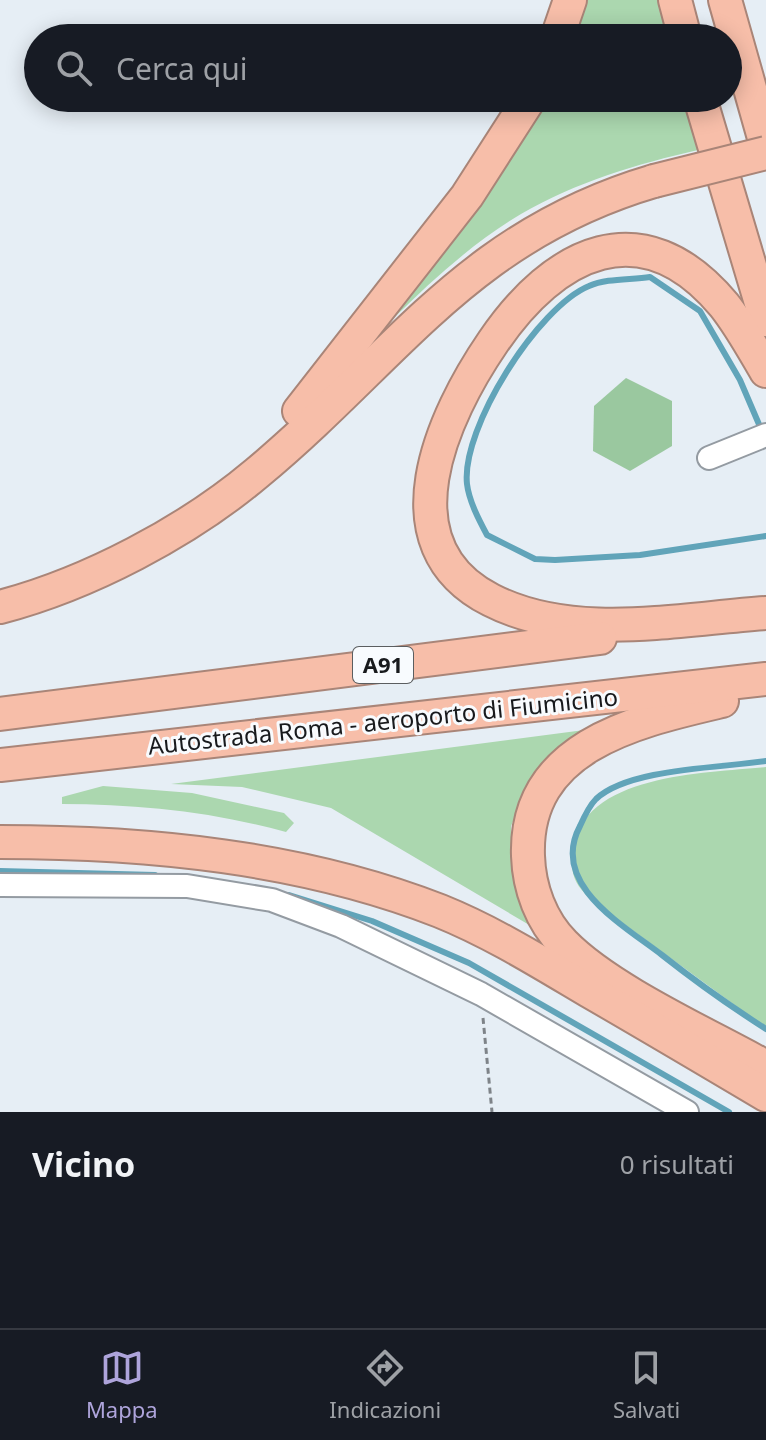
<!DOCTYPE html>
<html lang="it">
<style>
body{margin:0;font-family:"Noto Sans",sans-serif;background:#242831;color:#f1f3f6}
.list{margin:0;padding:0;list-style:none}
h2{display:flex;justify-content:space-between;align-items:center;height:104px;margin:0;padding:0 32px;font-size:34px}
h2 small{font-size:26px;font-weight:400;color:#9ea1a6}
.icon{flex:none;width:44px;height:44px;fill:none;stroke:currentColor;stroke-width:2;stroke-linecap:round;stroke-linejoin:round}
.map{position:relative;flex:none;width:766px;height:1112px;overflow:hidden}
.search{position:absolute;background:#171b24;box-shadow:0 4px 20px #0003;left:24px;right:24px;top:24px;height:88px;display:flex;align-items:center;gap:20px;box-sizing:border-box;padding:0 28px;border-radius:44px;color:#9ea1a6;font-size:30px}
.sheet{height:216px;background:#171b24}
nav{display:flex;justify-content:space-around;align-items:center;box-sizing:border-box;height:112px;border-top:2px solid #363941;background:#171b24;font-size:22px;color:#9ea1a6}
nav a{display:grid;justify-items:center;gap:4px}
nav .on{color:#aea4db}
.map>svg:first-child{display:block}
.green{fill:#abd7af}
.forest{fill:#9ac89f}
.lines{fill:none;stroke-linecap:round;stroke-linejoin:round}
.stream{stroke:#61a4b9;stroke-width:6}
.minor-casing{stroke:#949ba2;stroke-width:26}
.highway-casing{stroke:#a98578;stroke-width:36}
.path{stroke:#7e8388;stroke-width:3;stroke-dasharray:6 4;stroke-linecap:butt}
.minor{stroke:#fff;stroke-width:22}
.highway{stroke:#f7bea9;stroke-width:32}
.highway-bridge-casing{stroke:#a98578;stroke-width:36;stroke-linecap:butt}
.highway-bridge{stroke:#f7bea9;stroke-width:32}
.labels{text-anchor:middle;stroke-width:6;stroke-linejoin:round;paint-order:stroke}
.shield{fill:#f8fbfe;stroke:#5b5e60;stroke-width:2}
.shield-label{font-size:22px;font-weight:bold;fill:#181a1d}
.street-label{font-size:24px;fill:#181a1d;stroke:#f8fbfe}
</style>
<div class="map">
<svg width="766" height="1112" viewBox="0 0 766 1112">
<rect width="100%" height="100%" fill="#e6eef5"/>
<g class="green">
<path d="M576,0H660L670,38H562Z"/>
<path d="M535,98H685L698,150C637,164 576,182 521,214C447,258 386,327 325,387Z"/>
<path d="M592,729L534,774L511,826L513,863L548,936L331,808L242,787L171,784Z"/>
<path d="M766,767V1028L590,899C574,883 570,874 573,851C581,773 708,773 766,767Z"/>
<path d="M103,786L192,793L284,813L294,823L286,832C214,812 137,804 62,804V797Z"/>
</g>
<path class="forest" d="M626,378L672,401V446L630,471L593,451L594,406Z"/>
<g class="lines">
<g class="stream">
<path d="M761,429L740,380L700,311L650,277C631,280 607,278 589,286C538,307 461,428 467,484C469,501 479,520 487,535L535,559L555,560L640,555L766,536"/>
<path d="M766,761C722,768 629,768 596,799C589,806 584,817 580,826C549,884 623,925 662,955C695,981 730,1006 766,1029"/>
<path d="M0,871L155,875"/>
<path d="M289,895L372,921L469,963L729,1112"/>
</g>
<g class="minor-casing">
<g id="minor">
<path d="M709,458L766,435"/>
<path d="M0,885L187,886L272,900L341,926L481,994L687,1112"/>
</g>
</g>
<g class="highway-casing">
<g id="highway">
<path d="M675,0L685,38"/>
<path d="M725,0L766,145"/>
<path d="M557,38L570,0"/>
<path d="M700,98L766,320"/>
<path d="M766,371C753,349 740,325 724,305C642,207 554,252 493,342C443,415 382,545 491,600C573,642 678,619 766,613"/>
<path d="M299,411L467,196L530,98"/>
<path d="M0,607C88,584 187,532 257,473C397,357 467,236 654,181"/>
<path d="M722,701C637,721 524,745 528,856C529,888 541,921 564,944C609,990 707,1034 766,1067"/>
<path d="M0,714L600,638"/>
<path d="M0,765L766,679"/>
<path d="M0,842C147,842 302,857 440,911C492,932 540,962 589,991C648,1025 707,1060 766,1095"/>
</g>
</g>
<path class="path" d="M483,1018L492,1112"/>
<use href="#minor" class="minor"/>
<use href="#highway" class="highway"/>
<g class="highway-bridge-casing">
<path id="highway-bridge" d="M654,181L766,153"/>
</g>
<use href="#highway-bridge" class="highway-bridge"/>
</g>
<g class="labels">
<rect class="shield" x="353" y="647" width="60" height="36" rx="6"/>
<g class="shield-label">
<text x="383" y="673">A91</text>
</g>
<g class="street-label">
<text transform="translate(383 722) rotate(-6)" y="8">Autostrada Roma - aeroporto di Fiumicino</text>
</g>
</g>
</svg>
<div class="search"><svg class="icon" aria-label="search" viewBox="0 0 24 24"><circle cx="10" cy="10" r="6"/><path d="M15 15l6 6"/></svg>Cerca qui</div>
</div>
<section class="sheet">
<h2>Vicino<small>0 risultati</small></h2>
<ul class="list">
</ul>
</section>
<nav>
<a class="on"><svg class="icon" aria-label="map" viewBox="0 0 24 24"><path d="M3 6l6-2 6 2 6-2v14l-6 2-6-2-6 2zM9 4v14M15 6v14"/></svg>Mappa</a>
<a><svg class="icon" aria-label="directions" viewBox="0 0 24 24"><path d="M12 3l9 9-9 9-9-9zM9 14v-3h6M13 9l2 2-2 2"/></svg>Indicazioni</a>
<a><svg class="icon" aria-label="saved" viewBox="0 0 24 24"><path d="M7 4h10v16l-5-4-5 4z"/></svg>Salvati</a>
</nav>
